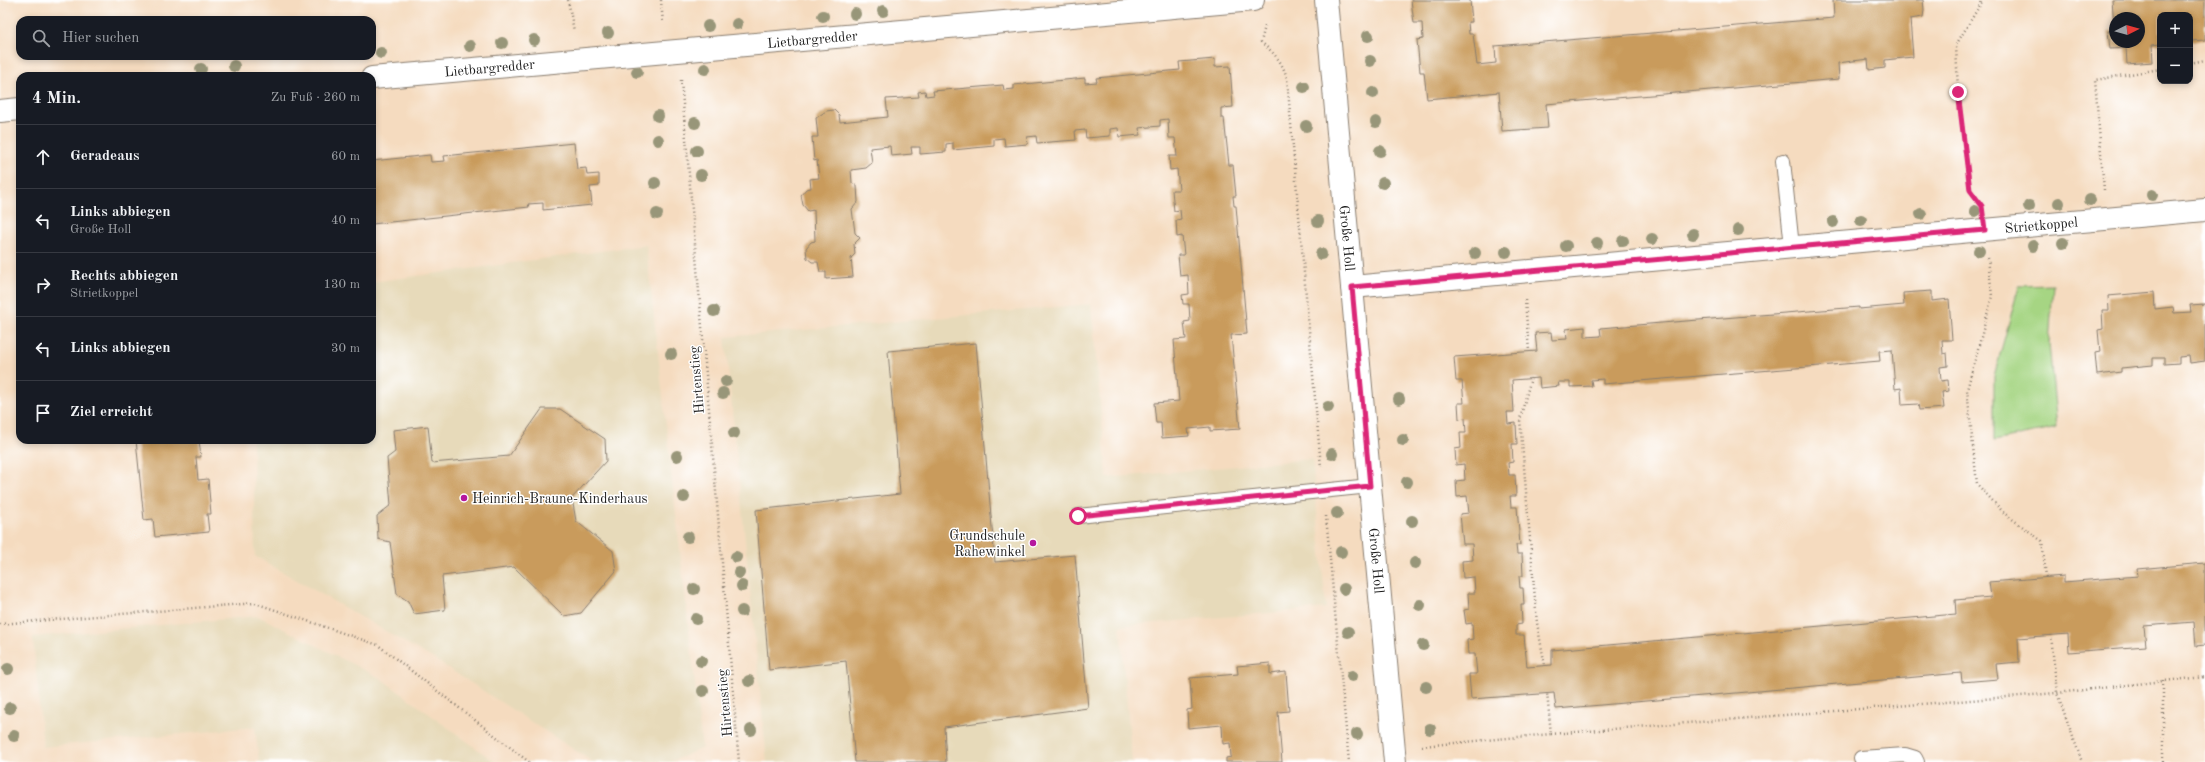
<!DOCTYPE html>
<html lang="de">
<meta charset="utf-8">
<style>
body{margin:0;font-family:"Old Standard TT",serif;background:#242831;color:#f1f3f6}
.controls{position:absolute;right:12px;top:12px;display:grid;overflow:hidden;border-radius:8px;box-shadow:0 2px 6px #0003}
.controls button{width:36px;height:36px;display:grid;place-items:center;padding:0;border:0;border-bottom:1px solid #363941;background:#171b24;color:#f1f3f6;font:20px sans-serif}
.compass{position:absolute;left:2109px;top:12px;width:36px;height:36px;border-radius:50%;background:#171b24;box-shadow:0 2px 6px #0003;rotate:84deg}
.stop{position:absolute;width:12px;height:12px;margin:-9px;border:3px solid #db2777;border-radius:50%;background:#fff}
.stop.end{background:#db2777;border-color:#fff;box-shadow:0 1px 4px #0008}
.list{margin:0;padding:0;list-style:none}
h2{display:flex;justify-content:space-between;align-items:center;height:52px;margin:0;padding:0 16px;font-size:17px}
h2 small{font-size:13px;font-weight:400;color:#9ea1a6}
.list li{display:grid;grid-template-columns:26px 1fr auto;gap:12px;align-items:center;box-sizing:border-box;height:64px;padding:0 16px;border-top:1px solid #363941}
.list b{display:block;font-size:15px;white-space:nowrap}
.list p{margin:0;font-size:13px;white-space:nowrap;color:#9ea1a6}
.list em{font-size:13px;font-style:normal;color:#9ea1a6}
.icon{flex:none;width:22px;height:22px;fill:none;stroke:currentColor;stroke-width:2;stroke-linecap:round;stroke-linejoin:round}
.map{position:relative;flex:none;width:2205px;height:762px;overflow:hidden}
.search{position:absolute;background:#171b24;box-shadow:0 2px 6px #0003;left:16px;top:16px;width:360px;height:44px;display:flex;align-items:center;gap:10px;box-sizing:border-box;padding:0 14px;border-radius:12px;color:#9ea1a6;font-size:15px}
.panel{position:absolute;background:#171b24;box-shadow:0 2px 6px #0003;left:16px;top:72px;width:360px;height:372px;border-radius:12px}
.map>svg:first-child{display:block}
.built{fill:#e7daba}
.green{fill:#a6d583;stroke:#617850}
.building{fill:#c99b5c}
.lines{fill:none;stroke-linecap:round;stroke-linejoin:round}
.lane-casing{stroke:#887c6e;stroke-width:16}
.street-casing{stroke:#887c6e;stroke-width:24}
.path{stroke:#887c6e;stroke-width:2.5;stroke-dasharray:1 3;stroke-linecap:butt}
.lane{stroke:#fff;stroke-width:14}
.street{stroke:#fff;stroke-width:22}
.tree{fill:#989679}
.route{stroke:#db2777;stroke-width:5}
.poi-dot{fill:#b5179e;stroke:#fff;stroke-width:1.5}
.labels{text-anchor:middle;stroke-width:3;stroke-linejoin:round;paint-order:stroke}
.street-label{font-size:14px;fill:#1c1c1c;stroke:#fff}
.poi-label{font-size:14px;fill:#1c1c1c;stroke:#fff;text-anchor:start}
</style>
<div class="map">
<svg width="2205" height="762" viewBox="0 0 2205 762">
<rect width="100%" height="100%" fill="#fff"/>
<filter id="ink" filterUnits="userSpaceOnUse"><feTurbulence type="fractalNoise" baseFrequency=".025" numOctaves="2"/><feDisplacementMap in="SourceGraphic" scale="8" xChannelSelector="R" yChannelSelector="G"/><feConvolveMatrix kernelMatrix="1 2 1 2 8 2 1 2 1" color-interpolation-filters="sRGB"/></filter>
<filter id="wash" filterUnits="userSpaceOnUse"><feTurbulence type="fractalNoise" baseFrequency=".012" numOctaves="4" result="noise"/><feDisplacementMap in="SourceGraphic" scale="16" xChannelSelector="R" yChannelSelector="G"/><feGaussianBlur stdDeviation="0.9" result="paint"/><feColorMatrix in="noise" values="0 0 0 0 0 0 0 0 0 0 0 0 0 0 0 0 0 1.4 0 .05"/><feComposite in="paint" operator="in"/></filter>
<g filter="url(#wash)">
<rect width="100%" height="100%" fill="#f5dbbf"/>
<g class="built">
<path d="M646,245L702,748L670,762H593L434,659L255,556L253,440H372V282Z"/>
<path d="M1091,304L1107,478L1312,459L1326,608L1120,626L1132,762H767L725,337Z"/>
<path d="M258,616L380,678L495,762H259L255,727L43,747L33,637Z"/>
</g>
<path class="green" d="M2053,285L2049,344L2057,428L1994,441V376L2019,286Z"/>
<g id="blocks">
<g class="building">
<path d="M1411,0H1470L1472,22H1468L1469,34H1473L1477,65L1496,63L1495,46L1834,18L1833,0H1923L1924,10L1923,17L1910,19L1913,57L1885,60V68L1869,70L1868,59L1838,63L1839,79L1546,104L1548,128L1502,131L1499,92L1427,99L1424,72H1420L1417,40L1423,39L1422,23H1414Z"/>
<path d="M2112,0H2205V40L2190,41V15H2160V44L2152,45L2153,62L2127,64L2126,48L2110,49L2108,31L2115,30V42H2139V18H2115L2114,25Z"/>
<path d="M1215,59V67L1230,66L1233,107L1221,108V118H1224L1229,165H1233L1236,196H1233L1234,206H1236L1247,334L1231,335L1240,429L1210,431V427L1188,429L1189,436L1162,438L1161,423H1156L1154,403L1179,401L1174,340L1186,339L1184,322L1190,321L1189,304H1183L1182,295L1189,294L1188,275L1180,276L1178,255H1184L1182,236L1177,237L1176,220L1181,219L1180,210L1174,211L1172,190H1179L1177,169L1170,170L1169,156H1177L1175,138H1169L1168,119L1160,120V126L1139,128L1140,135L1119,137L1118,128L1110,129V136L1086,138L1085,130L1075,131L1076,140L1037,143L1036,136L1027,137L1028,144L1005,146L1004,138L994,139V146L953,150V143L946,144V152L920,154V147H911L912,154L891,156L890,146L870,148L872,163L866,168L851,170L852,183L857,186L858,202L852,209L855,233L860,238L854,244L855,254L851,258L853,277L826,279V272H820L818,262H812L807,258L806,248L811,242L815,241L814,210L808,211L803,205L801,195L806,189L811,188L810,179L819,178L817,160L814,161L812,137H818L816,118L826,111L834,110L839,115L840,122L888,117L886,99L919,97L918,92L925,91L926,96L934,95L933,91L1003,85L1004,90L1014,89V85L1085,78V83L1097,82L1096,78L1180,70L1179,62Z"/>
<path d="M574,143L577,169L586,168L587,175L599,174V186L590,187L592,205L543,210V203L528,204L529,207L372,224V161L430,155L431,162L445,161L444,156Z"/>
<path d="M1932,291V301L1949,299L1952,340H1942L1943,354L1947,353L1948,366L1940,367L1941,381L1948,380L1949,391L1942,392L1944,408L1919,410L1918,404L1902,405L1901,388L1895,389L1892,350L1879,351L1880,361L1603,384V379L1591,380L1592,386L1570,387V382H1558L1559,386L1540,388L1539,378L1512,380L1514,412H1507L1508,424L1516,423L1517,444H1512L1513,462L1508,463L1509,475H1515L1516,496H1510L1511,507H1517L1520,545H1516L1517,554H1522L1523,576H1519L1520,588H1523L1524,605H1521L1522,624L1516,625V635H1524L1527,667L1552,665V650L1956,614L1955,600L1991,597L1989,582L2064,576V582L2138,576L2137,569L2205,563V645L2196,646L2194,622L2144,626L2146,646L2069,652L2068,634L2018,638L2019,662L1996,664L1998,679L1962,682L1961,673L1556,709L1554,693L1471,699L1469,674H1477L1475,654H1468L1467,640L1473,639L1472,623L1466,624L1464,610L1469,609L1468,593H1475L1474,577L1463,578L1462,561L1473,560L1472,544H1463L1460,514L1469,513L1467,496L1457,497L1456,481L1465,480L1464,464L1456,465L1455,449L1461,448L1460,433H1466L1465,418L1459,419L1458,403H1464L1462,381H1456L1454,357L1537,351L1535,333L1551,332L1552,340L1567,339L1566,329L1585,327V337L1601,336L1600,328L1859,307V309L1904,305L1903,293Z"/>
<path d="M2154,292L2155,309L2173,307L2174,313L2191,312L2190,305L2205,304V361L2190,363L2189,356L2179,357V363L2164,364V358H2153V365L2121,368V372L2097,375L2095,353L2100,352L2098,330L2103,329L2102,310H2109L2108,296Z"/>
<path d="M976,343L995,562L1075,555L1088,708L944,727L946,762H855L846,661L769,670L756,510L900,494L888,351Z"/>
<path d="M542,409H560L605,439L606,461L572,498L576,521L613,551L616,571L581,613L564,616L514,567L442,576L445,610L414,614L408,601L397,594L390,542L378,539L377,516L391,505L387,458L395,452L393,430L428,426L432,463L509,456Z"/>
<path d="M136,440H199L201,457H196L198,480L208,479L211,514H207L209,532L155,537L153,519L144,520Z"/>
<path d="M1270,663V674L1286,672L1289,711L1278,712L1282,762H1226V758L1231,757L1230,743L1223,744L1222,725L1188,728L1187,710L1192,709L1190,678L1238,674L1237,666Z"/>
</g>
</g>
</g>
<g filter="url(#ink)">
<use href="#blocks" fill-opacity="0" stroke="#887c6e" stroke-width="1"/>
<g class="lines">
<g class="lane-casing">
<g id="lane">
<path d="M1783,161L1792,247"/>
<path d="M1078,516L1370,486"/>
<path d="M1861,758L1905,755L1915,758L1917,762"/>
</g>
</g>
<g class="street-casing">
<g id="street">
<path id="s1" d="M1326,0L1395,762"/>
<path id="s2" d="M372,78L1253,0"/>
<path d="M0,111L20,109"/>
<path id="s3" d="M1352,287L2205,210"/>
</g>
</g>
<g class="path">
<path d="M568,0L574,31"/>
<path d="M661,0L663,23"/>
<path d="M1265,26L1261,42C1274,53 1282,61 1287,78L1321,467"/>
<path d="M2190,63L2205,60"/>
<path d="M681,80L739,762"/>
<path d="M2104,190L2095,80L2160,69"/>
<path d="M1978,201L1970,190L1958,92L1956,45L1983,0"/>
<path d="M1988,258L1992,296L1967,390L1977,484L2004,513L2042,541L2046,577"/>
<path d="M1525,300L1529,351"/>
<path d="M1531,378L1520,419L1537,623L1545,666"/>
<path d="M1326,516L1349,762"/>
<path d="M0,624L255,603L378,645L529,762"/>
<path d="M2051,635L2057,693L2082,762"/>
<path d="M1551,734L2057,693L2163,681"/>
<path d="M1422,746L1551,734L1547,693"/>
<path d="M2163,762V681L2205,677"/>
</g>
<use href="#lane" class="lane"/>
<use href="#street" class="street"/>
</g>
<g class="tree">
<circle cx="883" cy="11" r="6"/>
<circle cx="855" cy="14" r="6"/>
<circle cx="823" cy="16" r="6"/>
<circle cx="737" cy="24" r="6"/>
<circle cx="708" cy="26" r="6"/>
<circle cx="608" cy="33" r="6"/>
<circle cx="1368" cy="36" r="6"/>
<circle cx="534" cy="40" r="6"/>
<circle cx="502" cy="43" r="6"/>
<circle cx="470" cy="46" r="6"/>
<circle cx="381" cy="53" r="6"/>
<circle cx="1370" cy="61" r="6"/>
<circle cx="234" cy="66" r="6"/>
<circle cx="201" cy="69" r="6"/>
<circle cx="705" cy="69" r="6"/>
<circle cx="637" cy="72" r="6"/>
<circle cx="1304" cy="87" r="6"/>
<circle cx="1373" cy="93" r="6"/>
<circle cx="658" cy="116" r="6"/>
<circle cx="1376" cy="122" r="6"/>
<circle cx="695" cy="123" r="6"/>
<circle cx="1306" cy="126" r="6"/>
<circle cx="658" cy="140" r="6"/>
<circle cx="697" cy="151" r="6"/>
<circle cx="1380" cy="151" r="6"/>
<circle cx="701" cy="175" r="6"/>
<circle cx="655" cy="183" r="6"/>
<circle cx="1383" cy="183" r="6"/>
<circle cx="2152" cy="195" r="6"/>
<circle cx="2090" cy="200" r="6"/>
<circle cx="2059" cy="203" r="6"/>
<circle cx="2029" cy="206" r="6"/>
<circle cx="1975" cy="211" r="6"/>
<circle cx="657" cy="214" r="6"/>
<circle cx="1921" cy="214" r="6"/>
<circle cx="1861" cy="220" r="6"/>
<circle cx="1318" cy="221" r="6"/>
<circle cx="1833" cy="222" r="6"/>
<circle cx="1738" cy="230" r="6"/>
<circle cx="1693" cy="234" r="6"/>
<circle cx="1652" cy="239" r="6"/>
<circle cx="1623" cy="241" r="6"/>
<circle cx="1597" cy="243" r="6"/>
<circle cx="2063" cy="243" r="6"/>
<circle cx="1566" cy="246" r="6"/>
<circle cx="2033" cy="246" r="6"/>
<circle cx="1979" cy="251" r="6"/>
<circle cx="1506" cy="252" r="6"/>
<circle cx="1475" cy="253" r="6"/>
<circle cx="1321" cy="254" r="6"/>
<circle cx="714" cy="311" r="6"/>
<circle cx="671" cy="354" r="6"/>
<circle cx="726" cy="381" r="6"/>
<circle cx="723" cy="393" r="6"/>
<circle cx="1399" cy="399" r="6"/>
<circle cx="1328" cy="407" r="6"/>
<circle cx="734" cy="433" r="6"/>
<circle cx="1403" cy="440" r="6"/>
<circle cx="1332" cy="454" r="6"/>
<circle cx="677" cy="456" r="6"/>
<circle cx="1407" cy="482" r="6"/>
<circle cx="684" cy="497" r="6"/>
<circle cx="1337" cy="513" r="6"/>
<circle cx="1412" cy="521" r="6"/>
<circle cx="688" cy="537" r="6"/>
<circle cx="1341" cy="552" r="6"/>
<circle cx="736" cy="557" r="6"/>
<circle cx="1415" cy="563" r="6"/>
<circle cx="739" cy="573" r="6"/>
<circle cx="742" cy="586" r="6"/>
<circle cx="694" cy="589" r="6"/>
<circle cx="1344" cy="589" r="6"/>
<circle cx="1420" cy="605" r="6"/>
<circle cx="742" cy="611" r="6"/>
<circle cx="696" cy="619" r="6"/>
<circle cx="1348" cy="632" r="6"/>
<circle cx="1423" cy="645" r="6"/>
<circle cx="701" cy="661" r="6"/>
<circle cx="8" cy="669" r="6"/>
<circle cx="1352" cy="676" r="6"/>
<circle cx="749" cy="681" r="6"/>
<circle cx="1426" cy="687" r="6"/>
<circle cx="703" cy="691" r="6"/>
<circle cx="10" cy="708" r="6"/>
<circle cx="1430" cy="729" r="6"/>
<circle cx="751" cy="730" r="6"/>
<circle cx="1357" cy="734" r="6"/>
<circle cx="14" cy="736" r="6"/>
</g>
</g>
<g class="lines" filter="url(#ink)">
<path class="route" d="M1078,516L1370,486L1352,287L1985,230L1982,206L1970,190L1958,92"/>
</g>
<g class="poi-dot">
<circle cx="464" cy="498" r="4"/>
<circle cx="1033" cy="543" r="4"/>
</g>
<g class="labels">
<g class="street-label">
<text dy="5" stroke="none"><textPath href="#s2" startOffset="442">Lietbargredder</textPath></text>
<text dy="5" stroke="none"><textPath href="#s2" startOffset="118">Lietbargredder</textPath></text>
<text dy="5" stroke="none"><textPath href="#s3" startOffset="692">Strietkoppel</textPath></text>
<text dy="5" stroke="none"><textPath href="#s1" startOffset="239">Große Holl</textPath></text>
<text transform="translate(696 380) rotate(-95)" y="5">Hirtenstieg</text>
<text dy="5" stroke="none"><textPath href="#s1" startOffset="563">Große Holl</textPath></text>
<text transform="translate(724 703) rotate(-95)" y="5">Hirtenstieg</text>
</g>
<g class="poi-label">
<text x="472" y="503">Heinrich-Braune-Kinderhaus</text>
<text x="1025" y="540" text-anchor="end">Grundschule<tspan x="1025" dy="16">Rahewinkel</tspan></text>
</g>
</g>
</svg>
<div class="controls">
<button>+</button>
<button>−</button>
</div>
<svg class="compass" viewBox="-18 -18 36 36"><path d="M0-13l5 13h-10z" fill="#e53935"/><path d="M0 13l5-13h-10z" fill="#9ea1a6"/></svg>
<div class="stop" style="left:1078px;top:516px"></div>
<div class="stop end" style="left:1958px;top:92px"></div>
<div class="search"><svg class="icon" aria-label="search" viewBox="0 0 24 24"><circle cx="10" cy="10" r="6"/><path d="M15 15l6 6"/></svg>Hier suchen</div>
<section class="panel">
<h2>4 Min.<small>Zu Fuß · 260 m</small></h2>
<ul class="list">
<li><svg class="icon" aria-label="ahead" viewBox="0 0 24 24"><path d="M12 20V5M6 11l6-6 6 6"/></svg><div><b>Geradeaus</b></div><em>60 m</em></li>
<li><svg class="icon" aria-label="left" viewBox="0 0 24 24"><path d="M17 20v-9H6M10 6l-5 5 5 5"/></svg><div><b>Links abbiegen</b><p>Große Holl</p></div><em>40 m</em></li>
<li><svg class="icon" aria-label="right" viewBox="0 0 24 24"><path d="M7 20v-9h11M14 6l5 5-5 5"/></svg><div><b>Rechts abbiegen</b><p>Strietkoppel</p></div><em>130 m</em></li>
<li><svg class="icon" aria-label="left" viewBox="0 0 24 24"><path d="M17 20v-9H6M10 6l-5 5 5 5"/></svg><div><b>Links abbiegen</b></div><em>30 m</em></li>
<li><svg class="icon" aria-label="arrive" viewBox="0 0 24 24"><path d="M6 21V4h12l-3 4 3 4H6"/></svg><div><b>Ziel erreicht</b></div></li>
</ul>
</section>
</div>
